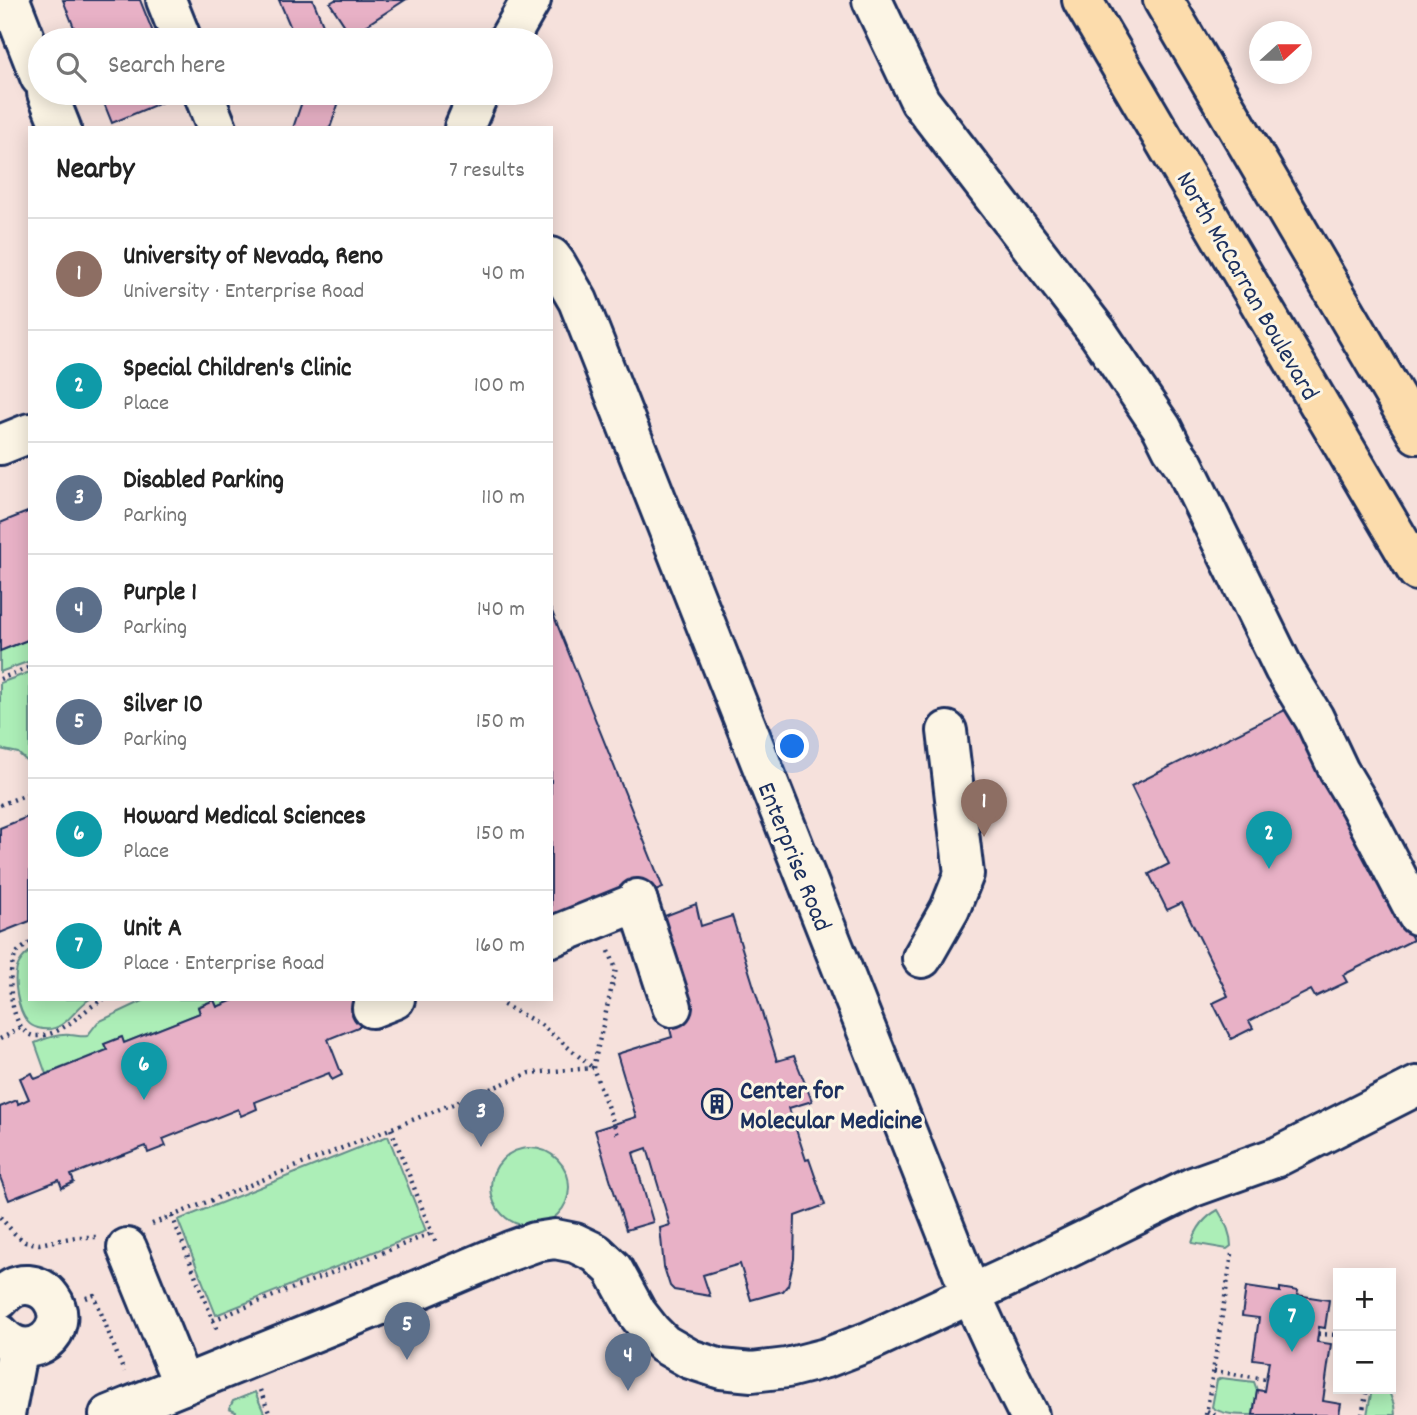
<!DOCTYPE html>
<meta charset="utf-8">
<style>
body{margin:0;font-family:Dekko,sans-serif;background:#f2f2f2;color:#222}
.controls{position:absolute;right:21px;bottom:21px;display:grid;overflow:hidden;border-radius:0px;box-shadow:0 4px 18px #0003}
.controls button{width:63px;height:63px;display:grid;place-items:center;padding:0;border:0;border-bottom:2px solid #e0e0e0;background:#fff;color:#222;font:35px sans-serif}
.compass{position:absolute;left:1249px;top:21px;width:63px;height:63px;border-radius:50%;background:#fff;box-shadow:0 4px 18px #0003;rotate:69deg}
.you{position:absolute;left:793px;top:747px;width:24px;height:24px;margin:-18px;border:5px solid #fff;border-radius:50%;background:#1a73e8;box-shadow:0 0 0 10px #1a73e833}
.badge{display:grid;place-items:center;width:46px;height:46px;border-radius:50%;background:#2563eb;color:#fff;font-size:23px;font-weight:700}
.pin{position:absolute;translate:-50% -58px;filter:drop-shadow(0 2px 4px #0008)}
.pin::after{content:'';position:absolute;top:37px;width:24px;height:21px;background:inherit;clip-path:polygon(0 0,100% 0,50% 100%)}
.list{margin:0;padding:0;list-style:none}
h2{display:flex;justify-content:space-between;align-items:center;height:91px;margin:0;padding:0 28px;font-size:30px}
h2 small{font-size:23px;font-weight:400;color:#767676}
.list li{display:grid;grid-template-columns:46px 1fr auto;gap:21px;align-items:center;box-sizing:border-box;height:112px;padding:0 28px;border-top:2px solid #e0e0e0}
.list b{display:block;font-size:26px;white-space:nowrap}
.list p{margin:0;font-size:23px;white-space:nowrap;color:#767676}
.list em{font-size:23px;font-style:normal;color:#767676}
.icon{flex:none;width:38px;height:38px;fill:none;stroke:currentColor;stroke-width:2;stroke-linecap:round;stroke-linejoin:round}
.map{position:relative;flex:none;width:1417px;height:1415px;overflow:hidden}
.search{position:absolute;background:#fff;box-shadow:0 4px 18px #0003;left:28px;top:28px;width:525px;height:77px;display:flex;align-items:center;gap:18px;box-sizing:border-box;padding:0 24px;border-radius:38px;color:#767676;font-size:26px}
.panel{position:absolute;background:#fff;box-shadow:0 4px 18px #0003;left:28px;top:126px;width:525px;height:875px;border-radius:0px}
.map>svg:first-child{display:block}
.green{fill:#aceeb7;stroke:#648e8a;stroke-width:2}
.building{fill:#e8b1c6;stroke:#1b2f5e;stroke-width:2}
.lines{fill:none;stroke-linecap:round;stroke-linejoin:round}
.minor-casing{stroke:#1b2f5e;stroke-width:44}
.major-casing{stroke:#1b2f5e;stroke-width:44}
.path{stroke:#1b2f5e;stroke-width:4.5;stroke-dasharray:2 5;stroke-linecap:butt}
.minor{stroke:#fcf5e5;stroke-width:38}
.major{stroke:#fcdcac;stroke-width:38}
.labels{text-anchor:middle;stroke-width:6;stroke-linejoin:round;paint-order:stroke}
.street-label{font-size:26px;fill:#1b2f5e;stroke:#fcf5e5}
.poi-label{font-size:26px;font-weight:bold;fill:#1b2f5e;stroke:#fcf5e5;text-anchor:start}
</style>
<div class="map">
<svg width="1417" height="1415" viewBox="0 0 1417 1415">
<rect width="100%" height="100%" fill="#f6e1dc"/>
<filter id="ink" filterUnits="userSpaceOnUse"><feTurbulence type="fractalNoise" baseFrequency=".0143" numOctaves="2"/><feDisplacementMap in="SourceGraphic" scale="14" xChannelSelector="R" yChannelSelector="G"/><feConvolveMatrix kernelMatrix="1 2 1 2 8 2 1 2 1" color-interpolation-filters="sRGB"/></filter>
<g filter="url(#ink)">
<g class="green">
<path d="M30,639V661L0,672V651Z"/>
<path d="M30,672V764L18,753L0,749V683Z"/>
<path d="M30,951V999H90C76,1007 68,1026 51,1029C43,1030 32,1028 27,1021C18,1010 13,981 17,968C19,961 24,956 30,951Z"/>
<path d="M147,999H236L217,1007L214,1000L198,1006L200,1013L124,1043L121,1037L105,1044L107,1050L46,1074L35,1043C46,1038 57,1034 70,1035C76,1035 80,1037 87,1036L98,1022Z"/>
<path d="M388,1136L426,1231L216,1315L178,1220Z"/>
<circle cx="530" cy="1187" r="39"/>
<path d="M1218,1210C1225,1221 1231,1233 1231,1246L1227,1249L1192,1243C1196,1229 1205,1217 1218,1210Z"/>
<path d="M1221,1378L1254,1382L1257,1390L1253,1415C1239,1415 1222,1415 1212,1407L1217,1380Z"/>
<path d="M1372,1389H1388L1394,1405L1395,1415H1367Z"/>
<path d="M255,1392L265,1415H235L236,1412L229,1409L233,1401Z"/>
</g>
<g class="building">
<path d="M63,0H140L156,40H79Z"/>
<path d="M279,0H313L329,39L296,40Z"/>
<path d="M335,0H405L351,35L330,3Z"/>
<path d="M100,93H162L165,101L112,123Z"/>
<path d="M305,93H342L330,128H293Z"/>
<path d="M30,511V639L0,651V523Z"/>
<path d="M551,609L663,888L551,933Z"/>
<path d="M1291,707L1339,789L1413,940L1343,975L1347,982L1315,997L1311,990L1249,1021L1253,1028L1231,1039L1213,1003L1228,996L1223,985L1182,903L1167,910L1149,874L1169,864L1131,786Z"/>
<path d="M30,816V921L0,933V828Z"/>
<path d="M696,904L701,926L732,916L777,1061L794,1056L812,1101L789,1108L806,1160L809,1159L825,1205L795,1216L794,1259L788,1285L783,1291L751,1300L740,1264L703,1275L710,1296L674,1290L670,1286L664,1267L660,1228L670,1225L647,1148L633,1153L653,1222L626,1230L595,1130L636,1117L617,1054L672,1037L665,1009L649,922Z"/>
<path d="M236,999H368L376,1020L328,1039L342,1075L332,1080L329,1073L255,1102L257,1109L241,1116L238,1109L163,1139L166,1146L148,1153L146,1146L71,1175L74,1182L62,1188L59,1180L9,1200L0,1177V1107L17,1100L18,1104L29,1099L20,1078L32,1073L35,1079L107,1050L104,1044L122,1037L124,1043L200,1013L198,1007L214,1000L217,1007Z"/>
<path d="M1246,1287L1280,1292V1288L1298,1291L1297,1295L1329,1300L1325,1328L1319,1327L1317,1342L1331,1344L1323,1401L1341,1404L1339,1415H1253L1257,1390L1264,1391L1269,1361L1253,1359L1259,1318L1242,1316Z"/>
</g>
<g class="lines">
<g class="minor-casing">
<g id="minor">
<path d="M10,0L40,77"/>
<path d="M166,0L182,40"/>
<path d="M872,0L920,101L1098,333L1162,428L1172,448L1184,465L1284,669L1314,718L1339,771L1360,806L1417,915"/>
<path d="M508,40L531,0"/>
<path d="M47,93L61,128"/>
<path d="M203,93L217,128"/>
<path d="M464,128L479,93"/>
<path d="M551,257L557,265L578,301L971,1294L999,1355L1029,1415"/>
<path d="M0,445L30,433"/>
<path d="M637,899L672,1007"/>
<path d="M551,937L638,902"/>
<path d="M922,958L950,909L964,874L947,731"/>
<path d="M372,1008L395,999"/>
<path d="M127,1248L183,1385"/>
<path d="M0,1299C7,1290 17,1284 28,1285C38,1286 46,1291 51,1298C74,1330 30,1368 0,1334"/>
<path d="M5,1415L18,1347"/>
<path d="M109,1415L408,1294L510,1251L535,1242L555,1239L575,1243L596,1253L613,1269L637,1313L651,1331L664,1344L690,1359L721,1369L752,1372L787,1368L826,1358L870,1341L1036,1264L1193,1187L1277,1157L1417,1086"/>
</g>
</g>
<g class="major-casing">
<g id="major">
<path d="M1082,0L1417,571"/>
<path d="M1163,0L1417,434"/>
</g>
</g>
<g class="path">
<path d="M0,679L30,667"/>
<path d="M0,805L30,793"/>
<path d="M30,943C26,946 20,949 17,953C4,971 10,1039 38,1036C66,1034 81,1010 104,999"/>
<path d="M609,951L616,969L593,1068L618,1135"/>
<path d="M500,999L502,1004L540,1024L593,1068"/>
<path d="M0,1039L8,1035L20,1027"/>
<path d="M391,1129L437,1246"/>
<path d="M172,1216L218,1333"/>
<path d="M0,1217L14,1233L25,1242L39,1244L76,1237H96"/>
<path d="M152,1224L530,1073L593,1068"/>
<path d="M86,1298L94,1295L124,1372"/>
<path d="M213,1320L432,1233"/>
<path d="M1318,1334L1338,1335"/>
<path d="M1214,1371L1266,1379"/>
<path d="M260,1390L270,1415"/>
<path d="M1207,1411L1215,1415"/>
<path d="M1206,1415L1232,1254"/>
<path d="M1362,1415L1367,1389"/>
</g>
<use href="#minor" class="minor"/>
<use href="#major" class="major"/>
</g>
</g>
<defs>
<g id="building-ring" transform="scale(1.575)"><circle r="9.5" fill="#fcf5e5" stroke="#1b2f5e" stroke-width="1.5"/><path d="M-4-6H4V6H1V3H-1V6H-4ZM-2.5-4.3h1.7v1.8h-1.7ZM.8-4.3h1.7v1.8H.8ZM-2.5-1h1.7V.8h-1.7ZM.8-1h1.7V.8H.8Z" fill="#1b2f5e"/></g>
</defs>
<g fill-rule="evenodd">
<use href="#building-ring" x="717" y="1104"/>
</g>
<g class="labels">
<g class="street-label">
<text transform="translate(1249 285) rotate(60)" y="9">North McCarran Boulevard</text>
<text transform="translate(796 856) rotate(68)" y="9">Enterprise Road</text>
</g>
<g class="poi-label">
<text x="740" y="1098">Center for<tspan x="740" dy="30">Molecular Medicine</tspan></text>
</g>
</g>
</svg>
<div class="controls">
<button>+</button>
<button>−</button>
</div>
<svg class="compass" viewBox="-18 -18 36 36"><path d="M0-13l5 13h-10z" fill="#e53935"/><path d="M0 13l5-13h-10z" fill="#767676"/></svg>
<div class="you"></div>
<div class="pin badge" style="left:984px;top:837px;background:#8d6e63">1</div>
<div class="pin badge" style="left:1269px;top:869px;background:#0f9aa8">2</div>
<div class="pin badge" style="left:481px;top:1147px;background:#5c6f8a">3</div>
<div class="pin badge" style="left:628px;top:1391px;background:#5c6f8a">4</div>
<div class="pin badge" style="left:407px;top:1360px;background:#5c6f8a">5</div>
<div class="pin badge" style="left:144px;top:1100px;background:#0f9aa8">6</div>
<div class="pin badge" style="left:1292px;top:1352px;background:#0f9aa8">7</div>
<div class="search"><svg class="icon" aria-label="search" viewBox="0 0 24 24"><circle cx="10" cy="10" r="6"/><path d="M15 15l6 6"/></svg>Search here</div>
<section class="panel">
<h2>Nearby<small>7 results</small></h2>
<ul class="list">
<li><span class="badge" style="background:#8d6e63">1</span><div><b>University of Nevada, Reno</b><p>University · Enterprise Road</p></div><em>40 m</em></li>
<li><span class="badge" style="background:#0f9aa8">2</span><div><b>Special Children's Clinic</b><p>Place</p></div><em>100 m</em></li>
<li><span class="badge" style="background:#5c6f8a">3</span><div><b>Disabled Parking</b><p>Parking</p></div><em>110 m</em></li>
<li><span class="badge" style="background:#5c6f8a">4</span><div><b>Purple 1</b><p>Parking</p></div><em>140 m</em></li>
<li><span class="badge" style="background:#5c6f8a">5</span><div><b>Silver 10</b><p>Parking</p></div><em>150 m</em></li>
<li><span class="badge" style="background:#0f9aa8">6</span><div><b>Howard Medical Sciences</b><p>Place</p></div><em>150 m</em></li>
<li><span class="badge" style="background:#0f9aa8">7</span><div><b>Unit A</b><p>Place · Enterprise Road</p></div><em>160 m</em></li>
</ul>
</section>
</div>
